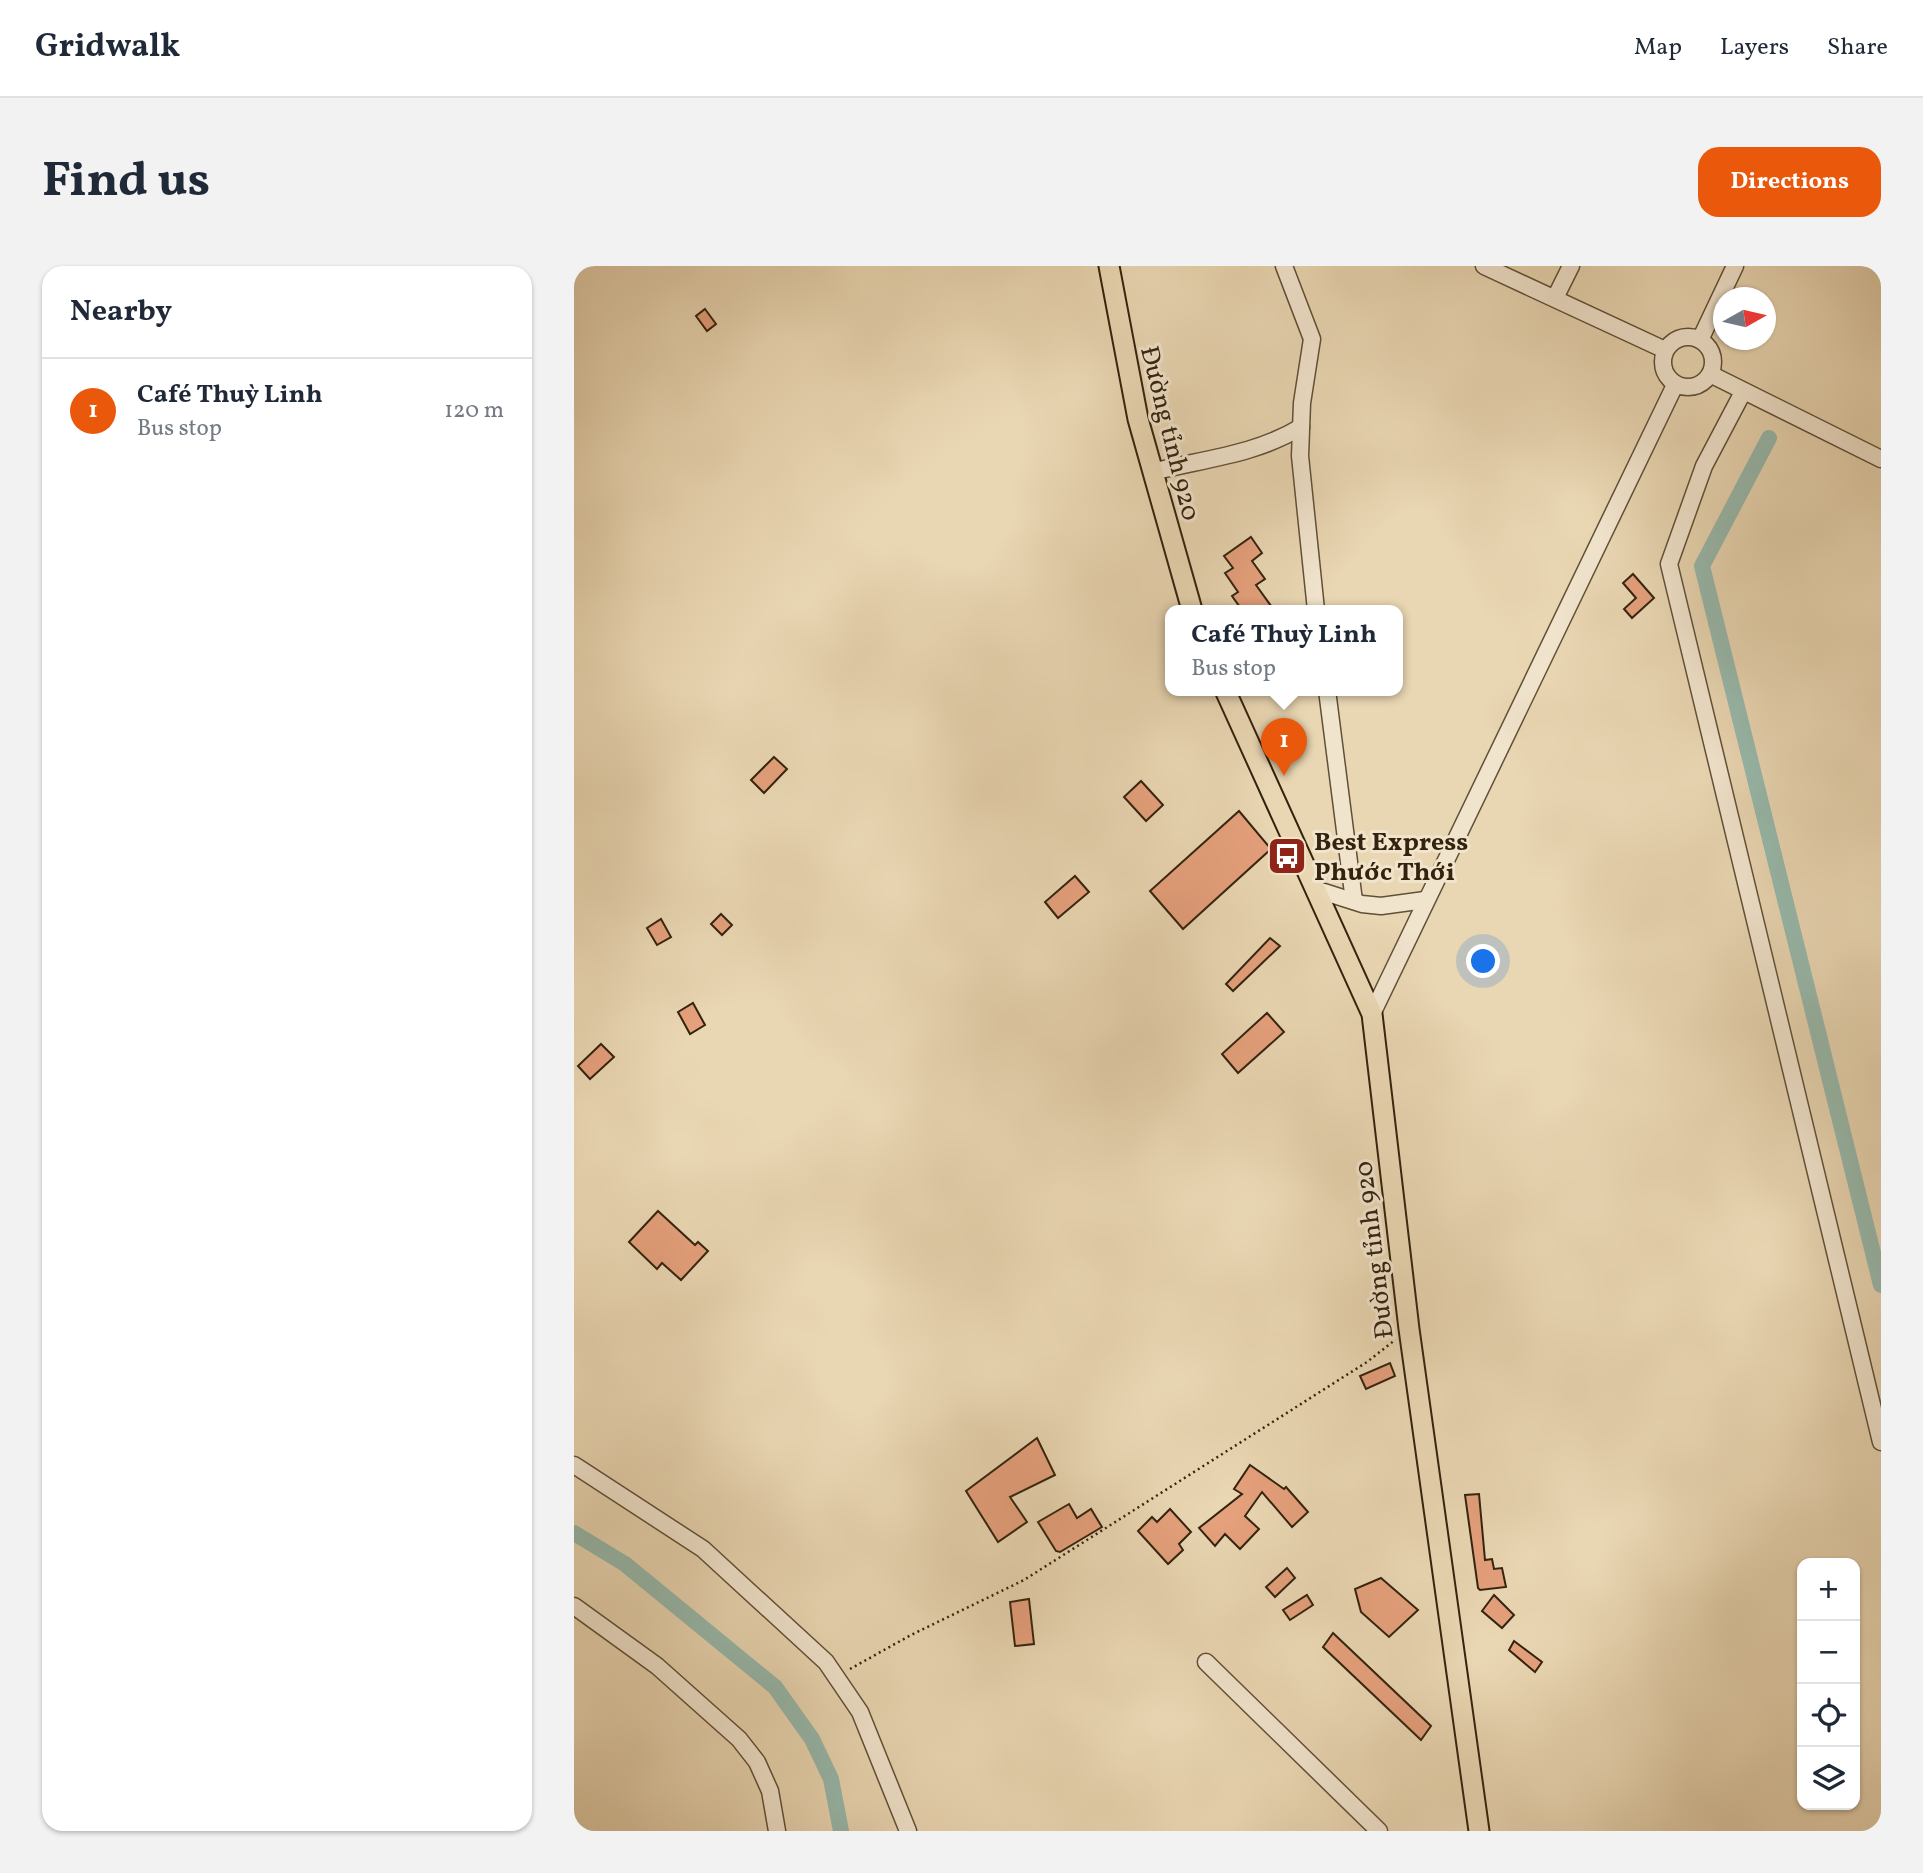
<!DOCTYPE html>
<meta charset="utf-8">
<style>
body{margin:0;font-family:Vollkorn,serif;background:#f2f2f3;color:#1f2937}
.controls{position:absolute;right:21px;bottom:21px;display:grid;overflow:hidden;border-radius:14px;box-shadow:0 2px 5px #0004}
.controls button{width:63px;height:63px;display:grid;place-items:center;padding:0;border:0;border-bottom:2px solid #e0e1e3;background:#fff;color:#1f2937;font:35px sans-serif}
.compass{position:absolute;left:1139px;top:21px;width:63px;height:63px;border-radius:50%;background:#fff;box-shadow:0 2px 5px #0004;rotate:82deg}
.you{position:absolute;left:910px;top:696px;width:24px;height:24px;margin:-18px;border:5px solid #fff;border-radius:50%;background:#1a73e8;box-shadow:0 0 0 10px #1a73e833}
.badge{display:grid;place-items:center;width:46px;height:46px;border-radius:50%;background:#ea580c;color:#fff;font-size:23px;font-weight:700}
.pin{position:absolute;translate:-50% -58px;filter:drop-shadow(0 2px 4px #0008)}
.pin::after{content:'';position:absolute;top:37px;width:24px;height:21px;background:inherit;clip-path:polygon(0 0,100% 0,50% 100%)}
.popup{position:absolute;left:591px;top:339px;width:238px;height:91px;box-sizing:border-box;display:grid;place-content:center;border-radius:14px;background:#fff;filter:drop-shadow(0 2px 5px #0005);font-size:23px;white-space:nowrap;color:#747a83}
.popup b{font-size:26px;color:#1f2937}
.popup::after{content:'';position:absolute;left:50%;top:100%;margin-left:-14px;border:14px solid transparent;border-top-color:#fff}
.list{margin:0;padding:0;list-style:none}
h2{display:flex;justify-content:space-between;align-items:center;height:91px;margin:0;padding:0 28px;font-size:30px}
h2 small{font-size:23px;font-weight:400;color:#747a83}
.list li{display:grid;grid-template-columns:46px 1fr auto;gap:21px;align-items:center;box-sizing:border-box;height:105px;padding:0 28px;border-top:2px solid #e0e1e3}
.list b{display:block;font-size:26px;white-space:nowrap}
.list p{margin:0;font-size:23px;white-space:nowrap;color:#747a83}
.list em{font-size:23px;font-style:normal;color:#747a83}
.icon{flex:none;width:38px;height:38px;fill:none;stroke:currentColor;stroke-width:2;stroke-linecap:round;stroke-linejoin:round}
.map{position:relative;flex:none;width:1307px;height:1565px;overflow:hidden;border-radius:21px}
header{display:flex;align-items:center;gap:42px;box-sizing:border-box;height:98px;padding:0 35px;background:#fff;border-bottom:2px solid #e0e1e3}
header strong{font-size:33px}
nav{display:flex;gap:38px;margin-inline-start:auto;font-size:24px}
.intro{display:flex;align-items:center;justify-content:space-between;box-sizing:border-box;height:168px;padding:0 42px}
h1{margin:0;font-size:49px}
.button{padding:18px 32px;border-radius:21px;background:#ea580c;color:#fff;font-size:24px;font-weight:700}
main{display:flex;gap:42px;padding:0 42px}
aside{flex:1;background:#fff;border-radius:21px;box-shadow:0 2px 5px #0004}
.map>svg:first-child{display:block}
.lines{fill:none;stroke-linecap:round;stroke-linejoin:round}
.canal{stroke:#97b9ac;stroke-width:16}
.building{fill:#e5a07c;stroke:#33230e;stroke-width:2}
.minor-casing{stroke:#605037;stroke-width:19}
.major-casing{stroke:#33230e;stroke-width:23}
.path{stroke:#33230e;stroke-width:2.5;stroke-dasharray:2 3.5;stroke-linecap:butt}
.minor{stroke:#f1e4cd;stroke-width:16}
.major{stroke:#e9d6b2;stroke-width:19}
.labels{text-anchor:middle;stroke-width:6;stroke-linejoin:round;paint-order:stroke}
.street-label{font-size:26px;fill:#33230e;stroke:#f1e4cd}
.poi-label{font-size:26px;font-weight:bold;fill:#33230e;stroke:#f1e4cd;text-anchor:start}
</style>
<header>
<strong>Gridwalk</strong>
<nav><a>Map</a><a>Layers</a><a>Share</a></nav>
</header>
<div class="intro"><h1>Find us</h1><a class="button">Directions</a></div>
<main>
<aside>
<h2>Nearby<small></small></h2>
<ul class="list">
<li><span class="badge">1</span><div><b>Café Thuỳ Linh</b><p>Bus stop</p></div><em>120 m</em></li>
</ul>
</aside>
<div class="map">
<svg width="1307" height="1565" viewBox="0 0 1307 1565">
<rect width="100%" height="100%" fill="#e9d6b2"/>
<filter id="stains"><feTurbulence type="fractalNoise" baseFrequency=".00286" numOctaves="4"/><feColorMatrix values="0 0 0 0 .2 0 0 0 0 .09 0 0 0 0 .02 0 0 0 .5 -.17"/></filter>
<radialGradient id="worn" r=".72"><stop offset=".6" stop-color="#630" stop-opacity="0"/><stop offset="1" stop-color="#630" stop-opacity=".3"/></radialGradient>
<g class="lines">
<g class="canal">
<path d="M1195,172L1128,300L1307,1019"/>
<path d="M0,1267L51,1298L201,1421L238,1473L257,1513L267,1565"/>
</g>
</g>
<g class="building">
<path d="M131,43L142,58L133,65L122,50Z"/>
<path d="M677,271L688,287L678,295L691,313L682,319L700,344H668L658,330L664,326L651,307L659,302L650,290Z"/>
<path d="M1059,308L1080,332L1058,352L1050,343L1062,332L1049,317Z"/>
<path d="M200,491L213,503L190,527L177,514Z"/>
<path d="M567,515L589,539L572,555L550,531Z"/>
<path d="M665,545L697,583L609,663L576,625Z"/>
<path d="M501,610L515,626L484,652L471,636Z"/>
<path d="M147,648L158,659L148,669L137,658Z"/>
<path d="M87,653L97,671L83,679L73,662Z"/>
<path d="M696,672L706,680L659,725L652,718Z"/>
<path d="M119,737L131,759L116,768L104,746Z"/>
<path d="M693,747L710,766L664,807L648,788Z"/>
<path d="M27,778L40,791L16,813L4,800Z"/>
<path d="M84,945L121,979L124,976L134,985L107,1014L88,997L83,1003L55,976Z"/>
<path d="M816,1097L821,1110L792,1123L786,1110Z"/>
<path d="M463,1172L481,1209L436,1231L453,1256L424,1276L392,1225Z"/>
<path d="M676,1199L710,1223L712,1221L734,1246L718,1261L688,1226L671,1250L685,1263L666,1283L651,1268L641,1280L625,1262L668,1228L660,1223Z"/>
<path d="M905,1228L911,1294L918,1293L920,1303L928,1302L932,1321L906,1324L904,1322L891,1229Z"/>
<path d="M495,1238L503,1252L517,1243L528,1261L486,1286L482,1285L464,1256Z"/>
<path d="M596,1243L617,1266L605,1278L609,1284L594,1298L564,1265L578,1251L583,1256Z"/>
<path d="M713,1302L721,1312L701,1331L692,1321Z"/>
<path d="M807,1312L844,1344L815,1371L787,1346L781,1323Z"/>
<path d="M733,1329L739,1339L716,1354L709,1344Z"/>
<path d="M920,1329L940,1349L928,1362L908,1345Z"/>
<path d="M455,1333L460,1378L441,1380L436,1336Z"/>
<path d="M759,1367L857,1460L847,1474L749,1381Z"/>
<path d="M940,1375L968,1396L961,1406L935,1384Z"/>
</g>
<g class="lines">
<g class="minor-casing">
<g id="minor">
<path d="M710,0L738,73L728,137L726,190L742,344"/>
<path d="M910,0L1091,84"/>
<path d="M981,32L997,0"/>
<circle cx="1114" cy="96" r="25"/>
<path d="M1126,74L1161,0"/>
<path d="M1136,108L1307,193"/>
<path d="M1169,126L1130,200L1095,298L1307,1176"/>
<path d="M578,206C629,193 681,189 727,161"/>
<path d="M753,424L780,635"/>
<path d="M744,624L788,638L807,640L851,634"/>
<path d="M798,748L1101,119"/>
<path d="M0,1199L129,1283L252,1396L286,1446L334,1565"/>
<path d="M0,1340L83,1400L165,1473L183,1496L196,1525L203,1565"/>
<path d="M632,1396L805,1565"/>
</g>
</g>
<g class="major-casing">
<g id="major">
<path d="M535,0L564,153L618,344"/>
<path d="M651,424L798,748L835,1063L905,1565"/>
</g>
</g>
<path class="path" d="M276,1403L337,1369L450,1314L793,1096L821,1074"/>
<use href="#minor" class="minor"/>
<use href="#major" class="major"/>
</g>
<defs>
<g id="bus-square" transform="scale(2.0125)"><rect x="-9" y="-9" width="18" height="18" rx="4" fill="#8f2418" stroke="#f1e4cd"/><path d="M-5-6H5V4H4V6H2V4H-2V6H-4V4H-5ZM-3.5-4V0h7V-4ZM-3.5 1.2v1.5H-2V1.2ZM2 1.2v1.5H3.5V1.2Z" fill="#fff"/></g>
</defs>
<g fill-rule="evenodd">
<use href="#bus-square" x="713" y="590"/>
</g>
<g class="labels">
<g class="street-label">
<text transform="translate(597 167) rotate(76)" y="9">Đường tỉnh 920</text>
<text transform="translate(799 984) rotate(-97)" y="9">Đường tỉnh 920</text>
</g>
<g class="poi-label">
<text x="740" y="584">Best Express<tspan x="740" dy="30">Phước Thới</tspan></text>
</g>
</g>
<rect width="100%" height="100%" filter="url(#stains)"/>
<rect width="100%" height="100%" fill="url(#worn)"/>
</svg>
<div class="controls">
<button>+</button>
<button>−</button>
<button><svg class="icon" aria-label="locate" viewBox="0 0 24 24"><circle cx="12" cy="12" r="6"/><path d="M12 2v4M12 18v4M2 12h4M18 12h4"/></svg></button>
<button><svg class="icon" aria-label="layers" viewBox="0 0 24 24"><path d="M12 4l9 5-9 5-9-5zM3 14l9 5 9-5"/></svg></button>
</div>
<svg class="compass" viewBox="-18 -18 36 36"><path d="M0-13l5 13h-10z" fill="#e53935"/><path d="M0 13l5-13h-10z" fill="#747a83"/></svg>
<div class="you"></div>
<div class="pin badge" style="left:710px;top:510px">1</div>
<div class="popup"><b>Café Thuỳ Linh</b>Bus stop</div>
</div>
</main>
